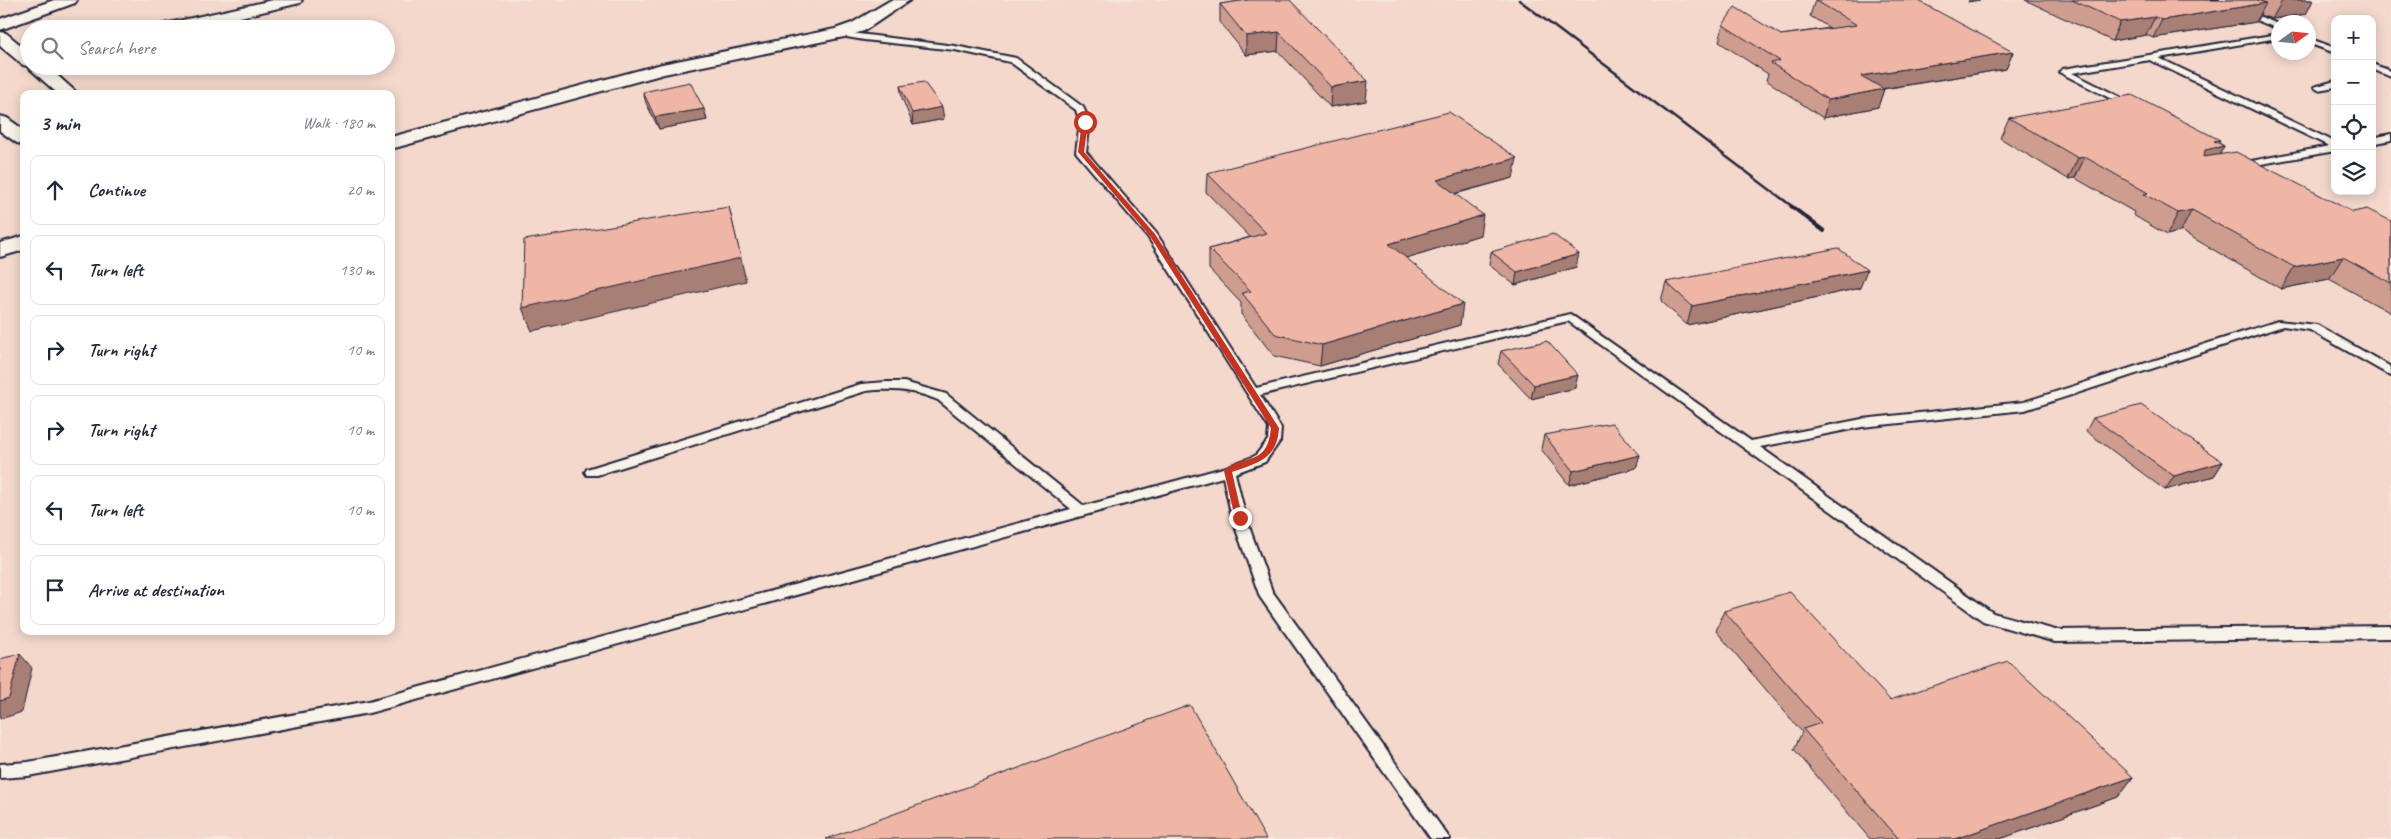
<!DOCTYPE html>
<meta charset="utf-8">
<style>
body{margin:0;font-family:Caveat,sans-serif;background:#f2f2f3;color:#1f2937}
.controls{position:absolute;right:15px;top:15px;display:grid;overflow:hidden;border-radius:10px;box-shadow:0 2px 12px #0003}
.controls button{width:45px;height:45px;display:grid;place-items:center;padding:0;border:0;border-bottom:1px solid #e0e1e3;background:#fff;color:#1f2937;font:25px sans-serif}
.compass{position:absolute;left:2271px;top:15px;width:45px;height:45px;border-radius:50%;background:#fff;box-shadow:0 2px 12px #0003;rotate:75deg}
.stop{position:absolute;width:15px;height:15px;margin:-11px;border:4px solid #c8321e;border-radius:50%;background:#fff}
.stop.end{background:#c8321e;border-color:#fff;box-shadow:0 1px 5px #0008}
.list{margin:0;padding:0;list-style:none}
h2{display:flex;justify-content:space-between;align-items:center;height:65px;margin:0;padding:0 20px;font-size:21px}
h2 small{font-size:16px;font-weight:400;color:#747a83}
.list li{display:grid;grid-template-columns:32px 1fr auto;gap:15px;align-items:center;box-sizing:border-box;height:70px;margin:0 10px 10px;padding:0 10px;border:1px solid #e0e1e3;border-radius:10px}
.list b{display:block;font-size:19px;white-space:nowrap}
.list em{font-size:16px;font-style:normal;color:#747a83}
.icon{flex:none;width:28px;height:28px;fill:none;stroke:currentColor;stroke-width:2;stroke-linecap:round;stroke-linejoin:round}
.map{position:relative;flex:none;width:2391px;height:839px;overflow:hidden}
.search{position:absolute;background:#fff;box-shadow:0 2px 12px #0003;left:20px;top:20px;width:375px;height:55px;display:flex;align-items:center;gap:12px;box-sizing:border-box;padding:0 18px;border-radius:28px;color:#747a83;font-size:19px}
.panel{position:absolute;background:#fff;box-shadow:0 2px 12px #0003;left:20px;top:90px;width:375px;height:545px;border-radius:10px}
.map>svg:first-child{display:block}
.built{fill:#f3d8cb;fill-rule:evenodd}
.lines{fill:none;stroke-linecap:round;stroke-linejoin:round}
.lane-casing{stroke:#22223b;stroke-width:4}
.street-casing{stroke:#22223b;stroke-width:4}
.lane{fill:#f7f3e8;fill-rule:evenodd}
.street{fill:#f7f3e8;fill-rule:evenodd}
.rail-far1{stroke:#22223b;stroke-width:2.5}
.rail{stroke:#22223b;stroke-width:4}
.wall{fill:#ce9d8f;stroke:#22223b}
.shaded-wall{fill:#a77f74;stroke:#22223b}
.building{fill:#efb6a6;stroke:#22223b}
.route{fill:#c8321e}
</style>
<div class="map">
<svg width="2391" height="839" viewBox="0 0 2391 839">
<rect width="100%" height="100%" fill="#f5e7db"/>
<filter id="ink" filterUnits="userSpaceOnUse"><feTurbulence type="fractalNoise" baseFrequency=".02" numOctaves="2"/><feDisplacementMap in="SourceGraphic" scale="10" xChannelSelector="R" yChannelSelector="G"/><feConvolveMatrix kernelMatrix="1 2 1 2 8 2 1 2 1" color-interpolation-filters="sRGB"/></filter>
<g filter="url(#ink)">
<path class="built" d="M0,0H2391V839H0ZM2335,19H2372V191H2335ZM2278,22H2308V52H2278ZM29,29H386V66H29ZM24,94H391V631H24Z"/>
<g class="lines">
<g class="lane-casing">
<g id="lane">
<path d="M2208,0H2219L2278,24V29Z"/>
<path d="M835,31L955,46L1016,58L1083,107L1090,122L1086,152L1156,233L1256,388L1570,314L1751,441L1862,419L2024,402L2278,321L2317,325L2391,367V376L2310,330L2283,326L2025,410L1862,427L1760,447L1993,613L2055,630L2391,626V638L2055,642L1983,621L1568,321L1260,395L1281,428L1280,441L1265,462L1235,473L1246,518L1272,591L1450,839H1431L1260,597L1232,518L1223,477L369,713L28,776L0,778V764L28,762L369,701L1071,509L938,400C914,390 892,388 866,391L597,475H587L585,472L587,469L861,384L886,382H904L946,394L1084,506L1223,468L1255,456L1268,440L1269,428L1148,237L1076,152L1080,122L1076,110L1010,62L955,50L864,40L835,35Z"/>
<path d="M2278,34V38L2159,58L2335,142V151L2238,168L2236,166L2241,163L2329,146L2150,60L2072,73L2132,103V107L2129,108L2059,72L2063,69Z"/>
<path d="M2308,38L2335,48V53L2308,43Z"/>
<path d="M2372,64L2391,71V77L2372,69Z"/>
<path d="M2335,81V87L2318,90L2314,87Z"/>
<path d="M2391,134V140L2372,144V138Z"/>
</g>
</g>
<g class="street-casing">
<g id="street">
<path d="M54,0H77L75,3L0,30V19Z"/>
<path d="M273,0H302L300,3L189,29H158L160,25Z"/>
<path d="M891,0H910L864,31L844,37L664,74L391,149V137L662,64L835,29L852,23Z"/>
<path d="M0,32L6,33L29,52V66H47L78,94H58L27,66L23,65L0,46Z"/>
<path d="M0,116L7,118L24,130V145L17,143L0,131Z"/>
<path d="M24,236V250L0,257V243Z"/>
</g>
</g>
<use href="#lane" class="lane"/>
<use href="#street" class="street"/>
<path class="rail-far1" d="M1519,0L1793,207"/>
<path class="rail" d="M1791,206L1824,231"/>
</g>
<g class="wall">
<path d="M1248,0L1366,101L1330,107L1278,51L1246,55L1220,22V4Z"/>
<path d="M1815,0L2013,52L2006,69L1884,89L1878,107L1823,118L1766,80L1768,74L1719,42L1723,25L1781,35L1830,28L1810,16Z"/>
<path d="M2025,0H2313L2306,14L2272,19L2260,15L2256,22L2153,38L2146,35L2112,41Z"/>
<path d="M900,86L944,119L913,125L902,98Z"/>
<path d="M643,92L704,109L707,120L659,129L646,103Z"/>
<path d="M2009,118L2219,143L2224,146L2220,154L2353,212L2391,221V313L2329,279L2281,289L2181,231L2167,235L2133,215L2134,212L2075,178L2068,179L2000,138Z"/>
<path d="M1207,173L1513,178L1455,194L1480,235L1406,258L1460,325L1320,366L1274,356L1241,314V303L1209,269V249L1250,237L1206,192Z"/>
<path d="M1491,252L1576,267L1515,285L1489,265Z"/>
<path d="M1666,282L1860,288L1687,325L1661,301Z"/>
<path d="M1501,351L1575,388L1531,399L1498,364Z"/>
<path d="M2093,418L2223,462L2214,476L2165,490L2086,431Z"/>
<path d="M1544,435L1640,455L1636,468L1569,485L1541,449Z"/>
<path d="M1724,611L1890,700L2133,777L2118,797L2000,839H1870L1794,749L1802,732L1716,631Z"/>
</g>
<g class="shaded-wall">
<path d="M1969,0H1980L1968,2Z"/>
<path d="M2288,0H2313L2306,14L2272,19L2282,1Z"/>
<path d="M2266,3L2256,22L2153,38L2162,20Z"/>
<path d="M2155,17L2146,35L2112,41L2120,22Z"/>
<path d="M1279,32L1278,51L1246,55V36Z"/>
<path d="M2013,52L2006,69L1856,93L1861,76Z"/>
<path d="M1368,81L1366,101L1330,107L1331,87Z"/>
<path d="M1884,89L1878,107L1823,118L1828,100Z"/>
<path d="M942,107L944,119L913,125L912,113Z"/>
<path d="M704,109L707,120L659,129L655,117Z"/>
<path d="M2220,140L2216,148L2224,146L2213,166L2194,170L2205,150L2214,141Z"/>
<path d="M2085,157L2075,178L2068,179L2078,158Z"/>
<path d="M1517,158L1513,178L1434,199L1437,180Z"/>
<path d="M729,207L746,281L532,331L522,308Z"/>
<path d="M2192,210L2181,231L2167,235L2178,213Z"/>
<path d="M1483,215L1480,235L1387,264L1389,244Z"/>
<path d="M1579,254L1576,267L1515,285L1517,272Z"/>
<path d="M2343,257L2329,279L2281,289L2294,267Z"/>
<path d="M1867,270L1860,288L1687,325L1692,306Z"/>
<path d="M1463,304L1460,325L1320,366L1322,345Z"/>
<path d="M1578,375L1575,388L1531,399L1534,385Z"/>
<path d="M1640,455L1636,468L1569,485L1573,471Z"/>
<path d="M2223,462L2214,476L2165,490L2174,476Z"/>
<path d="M20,654L32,668L22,712L0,719V701Z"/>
<path d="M2133,777L2118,797L2000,839H1955Z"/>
</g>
<g class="building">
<path d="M1248,0H1290L1368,81L1331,87L1279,32L1246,36L1220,4Z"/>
<path d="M1815,0H1917L2013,52L1861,76L1884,89L1828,100L1771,63L1780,61L1723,25L1735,7L1781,35L1857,25Z"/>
<path d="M2072,0H2257L2266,3L2162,20L2155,17L2120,22Z"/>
<path d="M690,82L704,109L655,117L643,92Z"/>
<path d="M924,82L942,107L912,113L900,86Z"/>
<path d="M2132,95L2220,140L2214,141L2224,146L2205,150L2204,157L2236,152L2353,212L2367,209L2391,221V283L2343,257L2294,267L2192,210L2178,213L2144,194L2148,193L2085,157L2078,158L2009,118Z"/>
<path d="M1449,112L1517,158L1437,180L1483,215L1389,244L1463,304L1322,345L1275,334L1242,293L1251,291L1209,249L1266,233L1207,173Z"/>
<path d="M729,207L741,258L522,308L524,240Z"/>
<path d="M1553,234L1579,254L1517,272L1491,252Z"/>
<path d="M1838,248L1867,270L1692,306L1666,282Z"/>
<path d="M1547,341L1578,375L1534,385L1501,351Z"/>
<path d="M2141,405L2223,462L2174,476L2093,418Z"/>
<path d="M1612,423L1640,455L1573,471L1544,435Z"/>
<path d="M1790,592L1890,700L2008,661L2133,777L1955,839H1899L1803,729L1821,723L1724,611Z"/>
<path d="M20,654L9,698L0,701V659Z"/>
<path d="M1190,705L1266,839H826Z"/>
</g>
</g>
<path class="route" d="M1085,120L1088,122L1084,152L1155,234L1279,428C1277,459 1258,463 1232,472L1243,520L1235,518L1224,471C1244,453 1267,468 1271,428L1150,236L1078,152L1082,122Z"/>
</svg>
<div class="controls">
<button>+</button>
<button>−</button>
<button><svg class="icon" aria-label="locate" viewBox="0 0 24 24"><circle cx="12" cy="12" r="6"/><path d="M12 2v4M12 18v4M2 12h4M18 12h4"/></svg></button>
<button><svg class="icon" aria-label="layers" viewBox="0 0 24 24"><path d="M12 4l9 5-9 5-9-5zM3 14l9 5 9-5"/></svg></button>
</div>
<svg class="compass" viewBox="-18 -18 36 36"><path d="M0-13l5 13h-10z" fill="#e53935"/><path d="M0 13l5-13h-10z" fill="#747a83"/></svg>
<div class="stop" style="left:1085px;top:122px"></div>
<div class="stop end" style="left:1240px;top:518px"></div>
<div class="search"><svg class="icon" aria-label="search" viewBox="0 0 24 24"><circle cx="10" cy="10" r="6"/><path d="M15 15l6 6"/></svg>Search here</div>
<section class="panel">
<h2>3 min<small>Walk · 180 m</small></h2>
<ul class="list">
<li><svg class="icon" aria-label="ahead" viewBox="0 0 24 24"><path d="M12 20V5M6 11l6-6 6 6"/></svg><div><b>Continue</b></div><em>20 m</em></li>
<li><svg class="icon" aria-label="left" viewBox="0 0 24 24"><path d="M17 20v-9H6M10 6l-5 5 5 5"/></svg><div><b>Turn left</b></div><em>130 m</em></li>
<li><svg class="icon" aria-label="right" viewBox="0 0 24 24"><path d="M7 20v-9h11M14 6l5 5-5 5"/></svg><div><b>Turn right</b></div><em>10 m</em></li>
<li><svg class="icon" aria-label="right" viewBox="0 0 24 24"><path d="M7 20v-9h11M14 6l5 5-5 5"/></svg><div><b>Turn right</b></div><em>10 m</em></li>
<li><svg class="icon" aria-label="left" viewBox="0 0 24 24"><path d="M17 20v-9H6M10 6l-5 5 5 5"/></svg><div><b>Turn left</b></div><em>10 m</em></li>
<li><svg class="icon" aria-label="arrive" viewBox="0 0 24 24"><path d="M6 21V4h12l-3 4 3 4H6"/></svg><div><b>Arrive at destination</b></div></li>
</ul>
</section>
</div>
